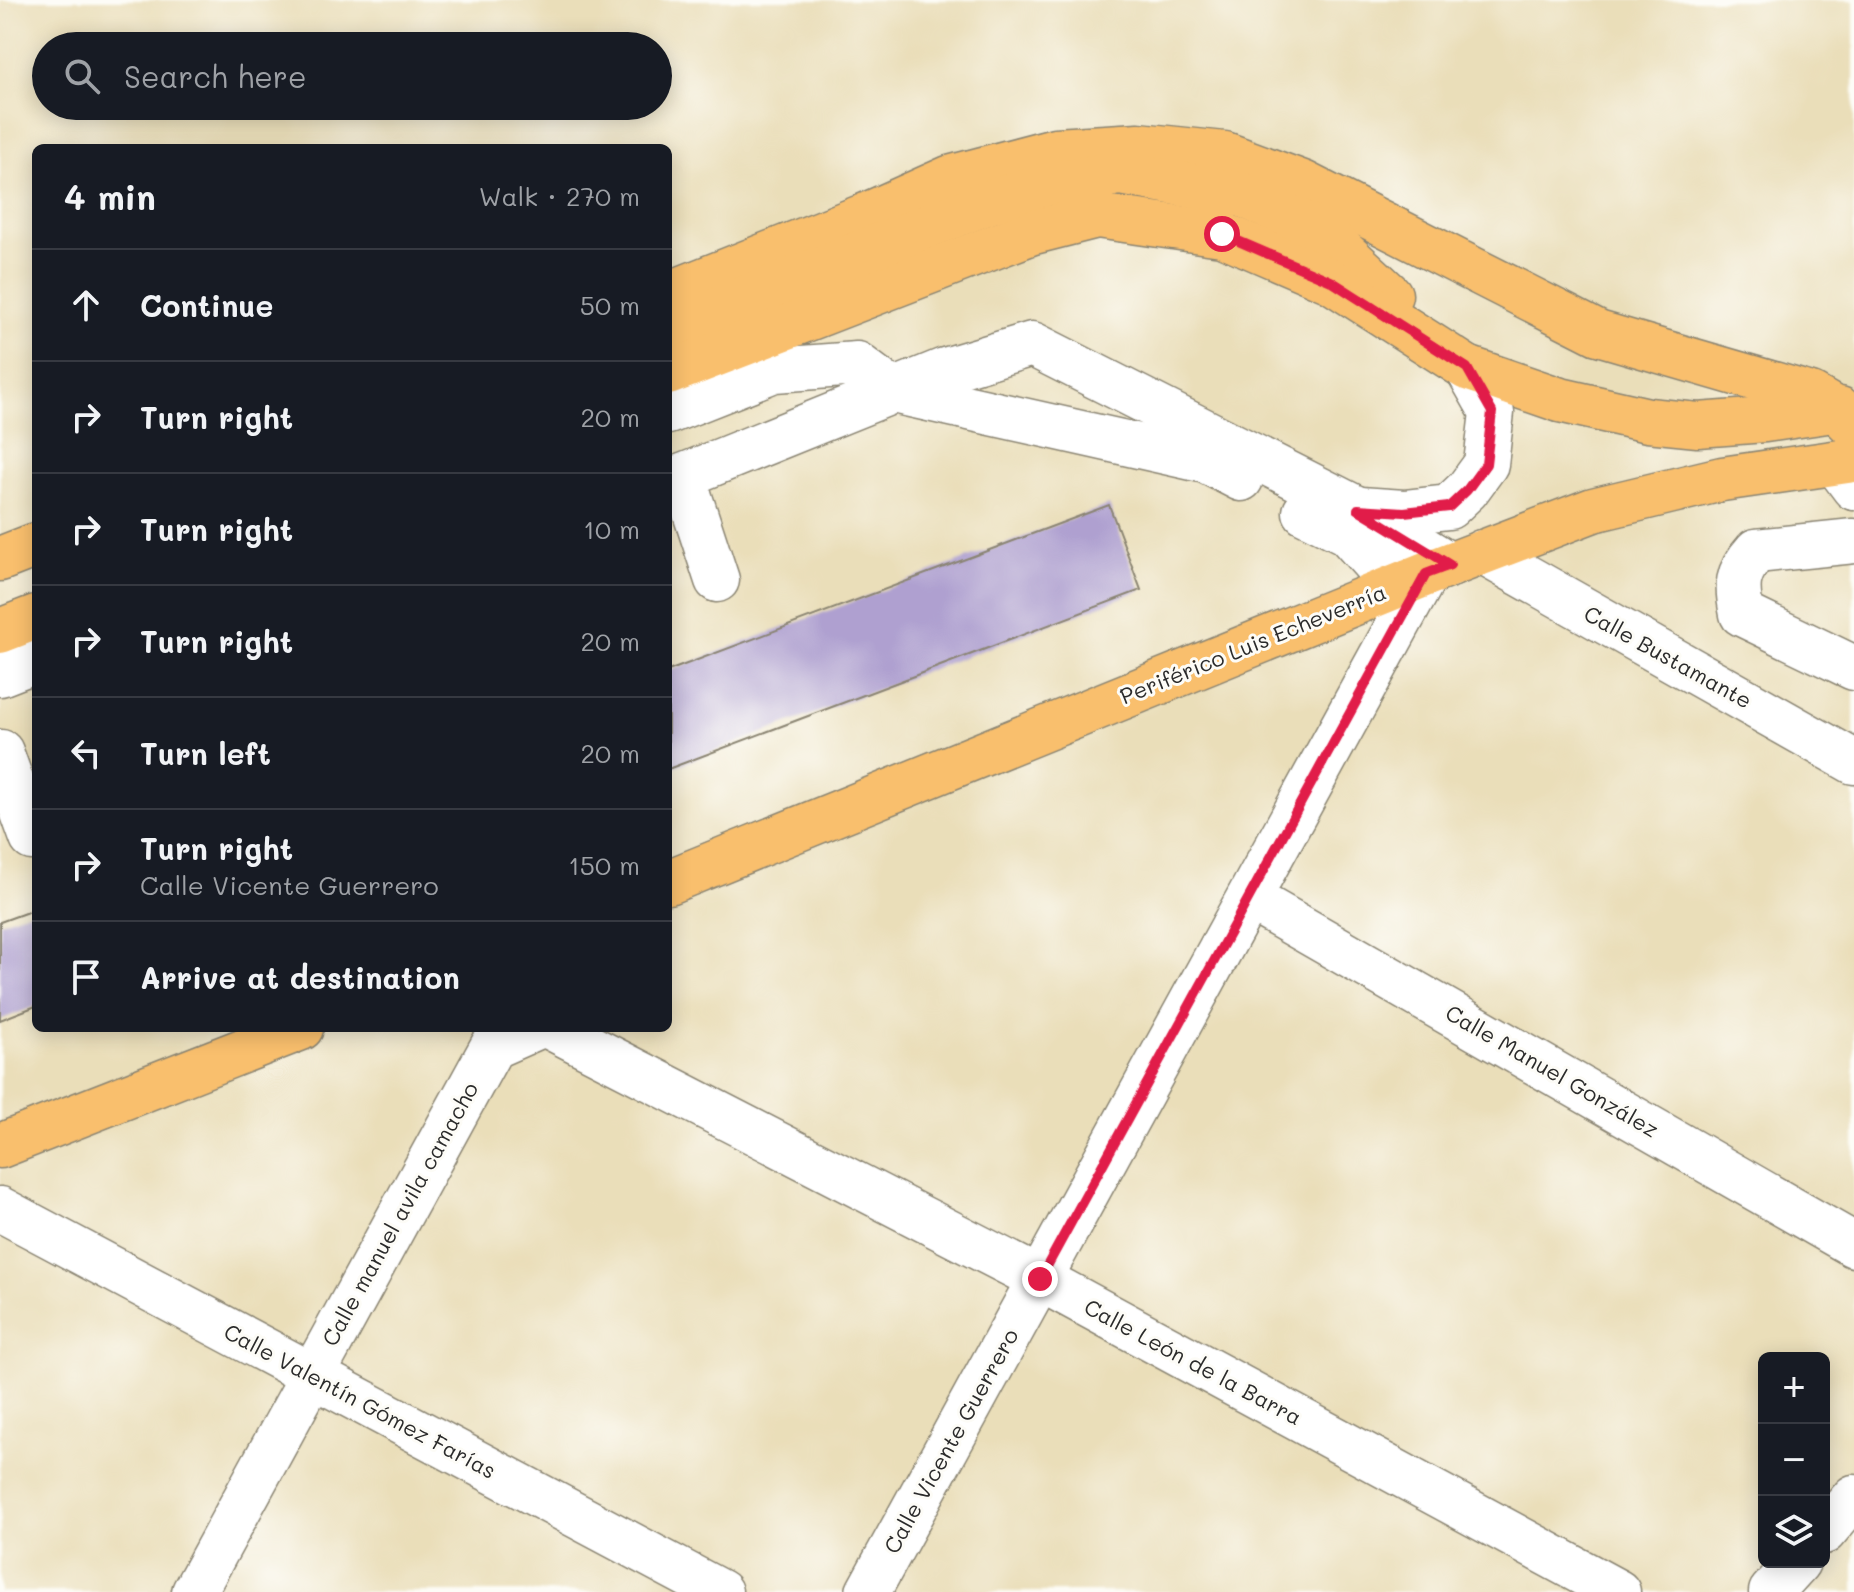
<!DOCTYPE html>
<meta charset="utf-8">
<style>
body{margin:0;font-family:Mali,sans-serif;background:#242831;color:#f1f3f6}
.controls{position:absolute;right:24px;bottom:24px;display:grid;overflow:hidden;border-radius:12px;box-shadow:0 4px 20px #0003}
.controls button{width:72px;height:72px;display:grid;place-items:center;padding:0;border:0;border-bottom:2px solid #363941;background:#171b24;color:#f1f3f6;font:40px sans-serif}
.stop{position:absolute;width:24px;height:24px;margin:-18px;border:6px solid #e11d48;border-radius:50%;background:#fff}
.stop.end{background:#e11d48;border-color:#fff;box-shadow:0 2px 8px #0008}
.list{margin:0;padding:0;list-style:none}
h2{display:flex;justify-content:space-between;align-items:center;height:104px;margin:0;padding:0 32px;font-size:34px}
h2 small{font-size:26px;font-weight:400;color:#9ea1a6}
.list li{display:grid;grid-template-columns:52px 1fr auto;gap:24px;align-items:center;box-sizing:border-box;height:112px;padding:0 32px;border-top:2px solid #363941}
.list b{display:block;font-size:30px;white-space:nowrap}
.list p{margin:0;font-size:26px;white-space:nowrap;color:#9ea1a6}
.list em{font-size:26px;font-style:normal;color:#9ea1a6}
.icon{flex:none;width:44px;height:44px;fill:none;stroke:currentColor;stroke-width:2;stroke-linecap:round;stroke-linejoin:round}
.map{position:relative;flex:none;width:1854px;height:1592px;overflow:hidden}
.search{position:absolute;background:#171b24;box-shadow:0 4px 20px #0003;left:32px;top:32px;width:640px;height:88px;display:flex;align-items:center;gap:20px;box-sizing:border-box;padding:0 28px;border-radius:44px;color:#9ea1a6;font-size:30px}
.panel{position:absolute;background:#171b24;box-shadow:0 4px 20px #0003;left:32px;top:144px;width:640px;height:888px;border-radius:12px}
.map>svg:first-child{display:block}
.building{fill:#afa0d0}
.lines{fill:none;stroke-linecap:round;stroke-linejoin:round}
.minor-casing{stroke:#8a8472;stroke-width:47}
.major-casing{stroke:#8a8472;stroke-width:47}
.minor{stroke:#fff;stroke-width:44}
.major{stroke:#f9bf6d;stroke-width:44}
.route{stroke:#e11d48;stroke-width:10}
.labels{text-anchor:middle;stroke-width:6;stroke-linejoin:round;paint-order:stroke}
.street-label{font-size:22px;fill:#2b2b2b;stroke:#fdfcf7}
</style>
<div class="map">
<svg width="1854" height="1592" viewBox="0 0 1854 1592">
<rect width="100%" height="100%" fill="#fdfcf7"/>
<filter id="ink" filterUnits="userSpaceOnUse"><feTurbulence type="fractalNoise" baseFrequency=".0125" numOctaves="2"/><feDisplacementMap in="SourceGraphic" scale="16" xChannelSelector="R" yChannelSelector="G"/><feConvolveMatrix kernelMatrix="1 2 1 2 8 2 1 2 1" color-interpolation-filters="sRGB"/></filter>
<filter id="wash" filterUnits="userSpaceOnUse"><feTurbulence type="fractalNoise" baseFrequency=".006" numOctaves="4" result="noise"/><feDisplacementMap in="SourceGraphic" scale="32" xChannelSelector="R" yChannelSelector="G"/><feGaussianBlur stdDeviation="1.8" result="paint"/><feColorMatrix in="noise" values="0 0 0 0 0 0 0 0 0 0 0 0 0 0 0 0 0 1.4 0 .05"/><feComposite in="paint" operator="in"/></filter>
<g filter="url(#wash)">
<rect width="100%" height="100%" fill="#eadeb9"/>
<g id="blocks">
<g class="building">
<path d="M1109,505L1141,590L668,769V671Z"/>
<path d="M36,909V1006L0,1020V922Z"/>
</g>
</g>
</g>
<g filter="url(#ink)">
<use href="#blocks" fill-opacity="0" stroke="#8a8472" stroke-width="2"/>
<g class="lines">
<g class="minor-casing">
<g id="minor">
<path d="M668,412L774,370L857,364L893,391L1206,461L1241,479"/>
<path d="M1836,464L1854,488"/>
<path d="M683,476L717,580"/>
<path d="M668,482L945,370L1032,344L1358,509L1450,565"/>
<path d="M1360,509L1404,512L1449,507L1467,490L1486,464L1492,412L1467,368"/>
<path d="M1305,512L1347,533L1395,587"/>
<path d="M1854,541L1756,551C1736,573 1736,586 1742,614L1854,668"/>
<path d="M1482,552L1854,762"/>
<path d="M0,674L36,660"/>
<path d="M1,752L32,838"/>
<path d="M1249,898L1854,1245"/>
<path d="M552,1028L1040,1279L1618,1592"/>
<path d="M0,1209L720,1592"/>
<path d="M1824,1532L1854,1497"/>
<path d="M194,1592L492,1047L535,1028"/>
<path d="M868,1592L1426,574"/>
<path d="M1771,1592L1798,1562"/>
</g>
</g>
<g class="major-casing">
<g id="major">
<path d="M668,294L864,216L949,178L1055,150L1139,145L1225,154L1303,183L1598,333L1811,395L1837,410L1854,427"/>
<path d="M668,328L989,202L1046,184L1121,173L1243,195L1321,231L1390,295"/>
<path d="M668,373L1030,233L1097,216L1222,234L1331,281L1467,368L1560,400L1648,420L1698,425L1765,420L1840,409"/>
<path d="M0,559L36,545"/>
<path d="M0,631L36,617"/>
<path d="M668,882L1426,574L1593,510L1722,479L1854,460"/>
<path d="M0,1146L301,1028"/>
</g>
</g>
<use href="#minor" class="minor"/>
<use href="#major" class="major"/>
</g>
</g>
<g class="lines" filter="url(#ink)">
<path class="route" d="M1040,1279L1426,574L1450,565L1358,509L1404,512L1449,507L1467,490L1486,464L1492,412L1467,368L1331,281L1222,234"/>
</g>
<g class="labels">
<g class="street-label">
<text transform="translate(1253 644) rotate(-22)" y="8">Periférico Luis Echeverría</text>
<text transform="translate(1668 657) rotate(29)" y="8">Calle Bustamante</text>
<text transform="translate(1552 1071) rotate(30)" y="8">Calle Manuel González</text>
<text transform="translate(400 1214) rotate(-61)" y="8">Calle manuel avila camacho</text>
<text transform="translate(1193 1362) rotate(28)" y="8">Calle León de la Barra</text>
<text transform="translate(360 1401) rotate(28)" y="8">Calle Valentín Gómez Farías</text>
<text transform="translate(951 1441) rotate(-61)" y="8">Calle Vicente Guerrero</text>
</g>
</g>
</svg>
<div class="controls">
<button>+</button>
<button>−</button>
<button><svg class="icon" aria-label="layers" viewBox="0 0 24 24"><path d="M12 4l9 5-9 5-9-5zM3 14l9 5 9-5"/></svg></button>
</div>
<div class="stop" style="left:1222px;top:234px"></div>
<div class="stop end" style="left:1040px;top:1279px"></div>
<div class="search"><svg class="icon" aria-label="search" viewBox="0 0 24 24"><circle cx="10" cy="10" r="6"/><path d="M15 15l6 6"/></svg>Search here</div>
<section class="panel">
<h2>4 min<small>Walk · 270 m</small></h2>
<ul class="list">
<li><svg class="icon" aria-label="ahead" viewBox="0 0 24 24"><path d="M12 20V5M6 11l6-6 6 6"/></svg><div><b>Continue</b></div><em>50 m</em></li>
<li><svg class="icon" aria-label="right" viewBox="0 0 24 24"><path d="M7 20v-9h11M14 6l5 5-5 5"/></svg><div><b>Turn right</b></div><em>20 m</em></li>
<li><svg class="icon" aria-label="right" viewBox="0 0 24 24"><path d="M7 20v-9h11M14 6l5 5-5 5"/></svg><div><b>Turn right</b></div><em>10 m</em></li>
<li><svg class="icon" aria-label="right" viewBox="0 0 24 24"><path d="M7 20v-9h11M14 6l5 5-5 5"/></svg><div><b>Turn right</b></div><em>20 m</em></li>
<li><svg class="icon" aria-label="left" viewBox="0 0 24 24"><path d="M17 20v-9H6M10 6l-5 5 5 5"/></svg><div><b>Turn left</b></div><em>20 m</em></li>
<li><svg class="icon" aria-label="right" viewBox="0 0 24 24"><path d="M7 20v-9h11M14 6l5 5-5 5"/></svg><div><b>Turn right</b><p>Calle Vicente Guerrero</p></div><em>150 m</em></li>
<li><svg class="icon" aria-label="arrive" viewBox="0 0 24 24"><path d="M6 21V4h12l-3 4 3 4H6"/></svg><div><b>Arrive at destination</b></div></li>
</ul>
</section>
</div>
